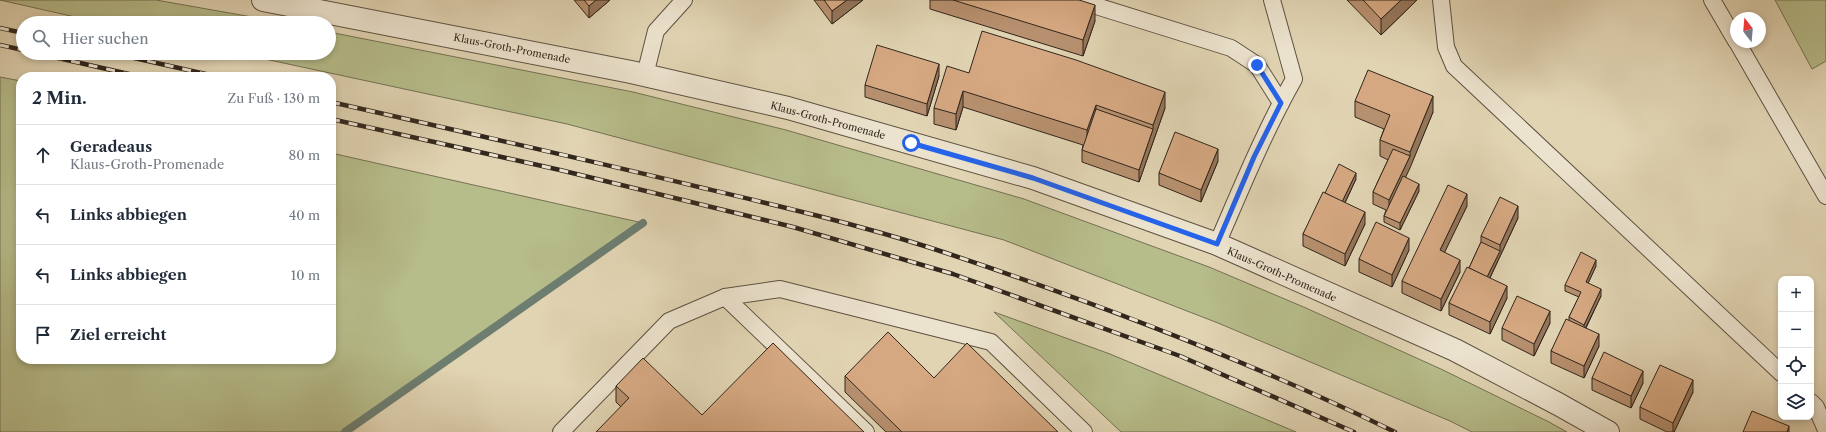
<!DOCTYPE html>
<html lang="de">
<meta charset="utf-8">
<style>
body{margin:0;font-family:"Libre Caslon Text",serif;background:#f6f6f7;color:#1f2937}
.controls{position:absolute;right:12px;bottom:12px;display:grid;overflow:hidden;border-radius:8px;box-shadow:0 2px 6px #0003}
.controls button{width:36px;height:36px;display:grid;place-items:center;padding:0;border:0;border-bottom:1px solid #e0e1e3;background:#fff;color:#1f2937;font:20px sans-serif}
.compass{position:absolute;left:1730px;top:12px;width:36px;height:36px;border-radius:50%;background:#fff;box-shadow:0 2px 6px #0003;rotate:344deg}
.stop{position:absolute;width:12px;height:12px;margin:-9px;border:3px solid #2563eb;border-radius:50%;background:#fff}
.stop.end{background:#2563eb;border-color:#fff;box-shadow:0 1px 4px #0008}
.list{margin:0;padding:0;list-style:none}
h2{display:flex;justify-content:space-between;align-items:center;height:52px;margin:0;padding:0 16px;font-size:17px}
h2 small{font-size:13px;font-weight:400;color:#747a83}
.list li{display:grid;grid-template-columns:26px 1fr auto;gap:12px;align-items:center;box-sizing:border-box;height:60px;padding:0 16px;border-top:1px solid #e0e1e3}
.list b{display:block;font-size:15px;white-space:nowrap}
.list p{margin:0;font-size:13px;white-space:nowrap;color:#747a83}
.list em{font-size:13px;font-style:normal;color:#747a83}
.icon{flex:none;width:22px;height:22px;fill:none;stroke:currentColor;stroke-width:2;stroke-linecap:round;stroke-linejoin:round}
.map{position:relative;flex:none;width:1826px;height:432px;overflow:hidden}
.search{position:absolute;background:#fff;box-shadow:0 2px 6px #0003;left:16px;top:16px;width:320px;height:44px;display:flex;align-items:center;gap:10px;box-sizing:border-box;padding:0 14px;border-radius:22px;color:#747a83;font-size:15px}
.panel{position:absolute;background:#fff;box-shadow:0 2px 6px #0003;left:16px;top:72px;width:320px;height:292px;border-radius:16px}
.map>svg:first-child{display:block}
.green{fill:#b6bc8a;stroke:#747154}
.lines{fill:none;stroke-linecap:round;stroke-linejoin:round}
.stream{stroke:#6d7e71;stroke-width:8}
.service-casing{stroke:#5e5242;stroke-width:18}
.minor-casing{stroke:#5e5242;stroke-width:24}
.service{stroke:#ece3ce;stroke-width:16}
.minor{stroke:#ece3ce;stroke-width:22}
.rail-casing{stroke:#32261d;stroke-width:4.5}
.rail{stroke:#ece3ce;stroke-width:3;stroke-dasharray:9;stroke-linecap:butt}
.wall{fill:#b7906f;stroke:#32261d}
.shaded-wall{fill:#95765a;stroke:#32261d}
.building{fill:#d5a881;stroke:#32261d}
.route{stroke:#2563eb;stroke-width:5}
.labels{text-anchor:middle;stroke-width:3.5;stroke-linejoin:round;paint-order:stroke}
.street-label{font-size:10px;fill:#32261d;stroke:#ece3ce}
</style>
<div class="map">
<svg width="1826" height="432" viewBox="0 0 1826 432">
<rect width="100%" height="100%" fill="#e1d4b3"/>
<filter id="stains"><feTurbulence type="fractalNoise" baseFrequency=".005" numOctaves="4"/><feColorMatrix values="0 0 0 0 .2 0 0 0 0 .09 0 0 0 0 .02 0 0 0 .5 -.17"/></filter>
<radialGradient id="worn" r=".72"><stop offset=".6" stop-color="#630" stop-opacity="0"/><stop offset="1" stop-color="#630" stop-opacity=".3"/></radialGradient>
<g class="green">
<path d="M0,0H156L286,23H102Z"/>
<path d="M1775,0H1826V61L1812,69Z"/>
<path d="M329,32L633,92L786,130L1024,199L1209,267L1306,308L1443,370L1549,422L1567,432H1472L1450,421L1218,323L1004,240L567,124L237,53H329Z"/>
<path d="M0,77L21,81V359H331V153L643,223L345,432H0Z"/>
<path d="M994,312L1110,354L1296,432H1121Z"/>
</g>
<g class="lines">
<path class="stream" d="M345,432L643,223"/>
<g class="service-casing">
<g id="service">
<path d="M1077,0L1231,48L1257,65L1281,103"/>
<path d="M1441,0L1446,47L1454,66L1781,373"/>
<path d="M1712,0L1736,41"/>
<path d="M1737,42L1826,196"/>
<path d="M645,75L656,31L684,0"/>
<path d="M1217,244C1241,189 1264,132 1294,79L1272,0"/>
<path d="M725,297L866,432"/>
<path d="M1811,402L1816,407L1826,430"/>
<path d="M561,432L669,321L725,297L780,289L991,342L1084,432"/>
</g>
</g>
<g class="minor-casing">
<path id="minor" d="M263,0L631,72L788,108L1033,178L1217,244L1455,350L1558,404L1608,432"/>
</g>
<use href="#service" class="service"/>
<use href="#minor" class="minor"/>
<g class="rail-casing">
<g id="rail">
<path d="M0,28L23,33"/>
<path d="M0,45L23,50"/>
<path d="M36,53L142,77"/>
<path d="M112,53L219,77"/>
<path d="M331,102C455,130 579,158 703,188C779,206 856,224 931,248C1089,300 1245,359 1395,432"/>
<path d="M331,119L560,170L793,227L953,274L1180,356L1354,432"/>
</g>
</g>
<use href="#rail" class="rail"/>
</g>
<g class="wall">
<path d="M574,0H610L589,18Z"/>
<path d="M814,0H863L832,24Z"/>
<path d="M930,0H1079L1095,21L1083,56L930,9Z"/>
<path d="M1347,0H1417L1381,35Z"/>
<path d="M969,73L1165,108L1139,182L1082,162V150L1083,145L963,107L956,130L934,124V108Z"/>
<path d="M939,76L927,116L865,97V85Z"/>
<path d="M1355,101L1433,112L1405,178L1419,191L1400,230L1384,222V216L1386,210L1373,204V192L1388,160L1380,156V140L1384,129L1355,117Z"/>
<path d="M1218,161L1201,202L1159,185V173Z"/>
<path d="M1356,179L1345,203L1365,224L1345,266L1303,246V234L1325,193Z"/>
<path d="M1467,206L1444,252L1460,272L1441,311L1402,293V281Z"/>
<path d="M1518,218L1490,278L1507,298L1490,334L1449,315V303L1469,268L1481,242V236Z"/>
<path d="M1409,250L1392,287L1359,272V259Z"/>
<path d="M1596,266L1588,283L1601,296L1586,328L1599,346L1584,378L1551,363V351L1569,320V317L1579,297L1565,291V285Z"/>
<path d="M1550,323L1534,356L1502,340V328Z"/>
<path d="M845,376L934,378L1058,432H886L845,392Z"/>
<path d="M1592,378L1643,383L1631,408L1592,390Z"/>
<path d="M616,386L702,415L621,407L616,402Z"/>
<path d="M1693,392L1674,432H1667L1640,419V407Z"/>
</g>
<g class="shaded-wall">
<path d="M596,0H610L589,18V6Z"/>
<path d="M847,0H863L832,24V11Z"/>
<path d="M1401,0H1417L1381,35V19Z"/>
<path d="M1095,5V21L1083,56V40Z"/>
<path d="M939,64V76L927,116V104Z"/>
<path d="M963,91V107L956,130V114Z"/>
<path d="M1165,92V108L1139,182V170L1153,129V125Z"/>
<path d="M1433,96V112L1410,168L1389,212V200L1410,156V152Z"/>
<path d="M1096,105V121L1087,146V130Z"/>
<path d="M1218,149V161L1201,202V190Z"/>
<path d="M1356,173V179L1340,213V206Z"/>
<path d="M1419,184V191L1400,230V223Z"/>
<path d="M1467,194V206L1440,262V250Z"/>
<path d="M1518,206V218L1485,288V281L1500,251V245Z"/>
<path d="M1365,212V224L1345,266V254Z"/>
<path d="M1409,238V250L1392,287V275Z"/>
<path d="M1460,260V272L1441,311V299Z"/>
<path d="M1596,260V266L1586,288V282Z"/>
<path d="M1507,286V298L1490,334V322Z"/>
<path d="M1601,289V296L1584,331V325Z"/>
<path d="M1550,311V323L1534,356V344Z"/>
<path d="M1599,334V346L1584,378V366Z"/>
<path d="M1643,371V383L1631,408V396Z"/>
<path d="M1693,380V392L1674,432H1673V423Z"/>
<path d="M1789,426V432H1787Z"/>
</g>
<g class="building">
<path d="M584,0H596L589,6Z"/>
<path d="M824,0H847L832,11Z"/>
<path d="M953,0H1079L1095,5L1083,40Z"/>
<path d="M1363,0H1401L1381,19Z"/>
<path d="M982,31L1076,60L1165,92L1153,125L1096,105L1087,130L963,91L956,114L934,108L947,66L969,73Z"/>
<path d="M877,45L939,64L927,104L865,85Z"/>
<path d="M1368,70L1433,96L1410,152L1380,140L1390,115L1355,101Z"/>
<path d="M1096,109L1153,129L1139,170L1082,150Z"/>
<path d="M1175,132L1218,149L1201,190L1159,173Z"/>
<path d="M1393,149L1410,156L1389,200L1373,192Z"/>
<path d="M1339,164L1356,173L1342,202L1325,193Z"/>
<path d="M1403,176L1419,184L1400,223L1384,216Z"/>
<path d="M1448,185L1467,194L1440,250L1460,260L1441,299L1402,281Z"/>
<path d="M1323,192L1365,212L1345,254L1303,234Z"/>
<path d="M1500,197L1518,206L1500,245L1481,236Z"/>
<path d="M1376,222L1409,238L1392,275L1359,259Z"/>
<path d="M1481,242L1500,251L1487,277L1469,268Z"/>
<path d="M1581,252L1596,260L1586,282L1601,289L1584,325L1569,317L1581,292L1565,285Z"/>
<path d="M1467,267L1507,286L1490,322L1449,303Z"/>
<path d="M1517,296L1550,311L1534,344L1502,328Z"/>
<path d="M1566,319L1599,334L1584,366L1551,351Z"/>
<path d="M888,332L934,378L967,343L1058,432H902L845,376Z"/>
<path d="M773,343L864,432H596L629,398L616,386L643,358L702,415Z"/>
<path d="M1604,352L1643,371L1631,396L1592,378Z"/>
<path d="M1660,365L1693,380L1673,423L1640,407Z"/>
<path d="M1752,411L1789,426L1787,432H1743Z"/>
</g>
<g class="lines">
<path class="route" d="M911,143L1033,178L1217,244L1254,157L1281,103L1257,65"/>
</g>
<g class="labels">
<g class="street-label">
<text transform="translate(512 48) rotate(11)" y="4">Klaus-Groth-Promenade</text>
<text transform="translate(828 120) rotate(15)" y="4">Klaus-Groth-Promenade</text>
<text transform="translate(1282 274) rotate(24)" y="4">Klaus-Groth-Promenade</text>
</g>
</g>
<rect width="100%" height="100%" filter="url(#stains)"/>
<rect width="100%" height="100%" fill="url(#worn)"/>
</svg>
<div class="controls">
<button>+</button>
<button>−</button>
<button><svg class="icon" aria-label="locate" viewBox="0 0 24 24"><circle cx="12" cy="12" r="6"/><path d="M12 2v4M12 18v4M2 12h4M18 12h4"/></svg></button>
<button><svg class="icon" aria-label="layers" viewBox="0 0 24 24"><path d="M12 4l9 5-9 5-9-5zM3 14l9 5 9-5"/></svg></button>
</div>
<svg class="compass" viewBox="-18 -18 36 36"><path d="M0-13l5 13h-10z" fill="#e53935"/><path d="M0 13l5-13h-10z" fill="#747a83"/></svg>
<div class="stop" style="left:911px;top:143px"></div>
<div class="stop end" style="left:1257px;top:65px"></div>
<div class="search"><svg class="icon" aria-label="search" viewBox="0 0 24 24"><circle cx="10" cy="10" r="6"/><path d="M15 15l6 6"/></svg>Hier suchen</div>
<section class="panel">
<h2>2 Min.<small>Zu Fuß · 130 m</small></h2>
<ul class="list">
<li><svg class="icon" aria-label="ahead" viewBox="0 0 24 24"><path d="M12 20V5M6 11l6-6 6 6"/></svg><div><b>Geradeaus</b><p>Klaus-Groth-Promenade</p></div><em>80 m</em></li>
<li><svg class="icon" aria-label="left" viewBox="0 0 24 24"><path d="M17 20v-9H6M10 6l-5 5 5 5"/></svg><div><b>Links abbiegen</b></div><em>40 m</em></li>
<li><svg class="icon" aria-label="left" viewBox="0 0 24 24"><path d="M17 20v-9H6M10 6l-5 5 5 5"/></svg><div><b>Links abbiegen</b></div><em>10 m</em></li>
<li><svg class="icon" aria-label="arrive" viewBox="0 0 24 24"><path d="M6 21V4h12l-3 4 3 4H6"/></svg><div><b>Ziel erreicht</b></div></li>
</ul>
</section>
</div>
